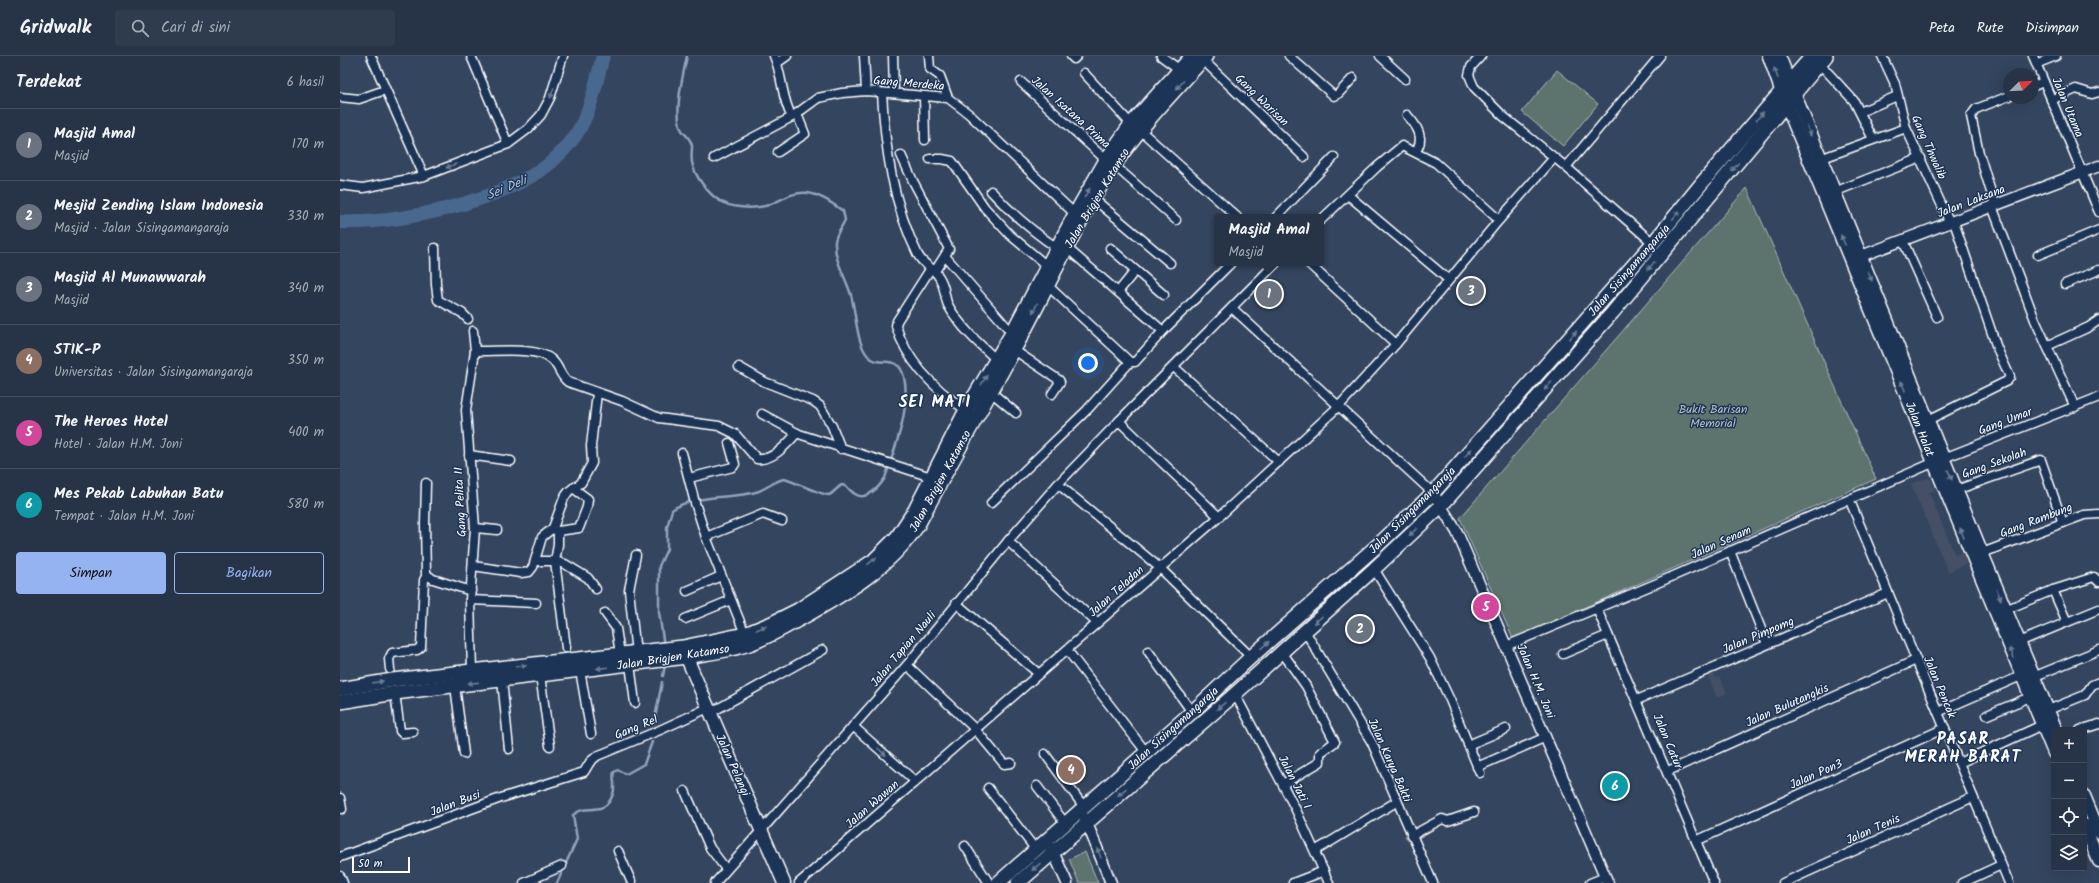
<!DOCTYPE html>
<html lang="id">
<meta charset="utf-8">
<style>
body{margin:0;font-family:Kalam,sans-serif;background:#2f3c4e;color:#f1f3f6}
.controls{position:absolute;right:12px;bottom:12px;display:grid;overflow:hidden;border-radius:4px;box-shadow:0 4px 16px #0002}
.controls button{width:36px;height:36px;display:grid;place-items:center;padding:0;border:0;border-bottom:1px solid #434f60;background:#273447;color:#f1f3f6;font:20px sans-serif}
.compass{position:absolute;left:1663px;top:12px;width:36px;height:36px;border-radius:50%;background:#273447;box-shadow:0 4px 16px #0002;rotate:66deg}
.scale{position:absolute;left:12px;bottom:10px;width:58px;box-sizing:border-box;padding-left:4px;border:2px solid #fff;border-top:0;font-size:11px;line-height:14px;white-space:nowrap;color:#fff;-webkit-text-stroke:3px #1d3557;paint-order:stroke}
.you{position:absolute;left:748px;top:307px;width:14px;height:14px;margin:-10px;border:3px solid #fff;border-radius:50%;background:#1a73e8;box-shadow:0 0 0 6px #1a73e833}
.badge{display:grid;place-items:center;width:26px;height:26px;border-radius:50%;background:#95b2f1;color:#fff;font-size:13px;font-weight:700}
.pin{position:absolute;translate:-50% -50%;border:2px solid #fff;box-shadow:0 1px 4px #0006}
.popup{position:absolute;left:874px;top:158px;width:110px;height:52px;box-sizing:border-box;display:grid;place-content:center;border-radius:4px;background:#273447;filter:drop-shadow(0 1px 3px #0005);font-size:13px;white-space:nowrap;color:#a4aab4}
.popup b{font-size:15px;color:#f1f3f6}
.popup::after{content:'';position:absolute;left:50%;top:100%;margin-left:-8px;border:8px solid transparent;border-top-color:#273447}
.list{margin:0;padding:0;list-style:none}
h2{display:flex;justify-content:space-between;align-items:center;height:52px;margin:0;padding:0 16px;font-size:17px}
h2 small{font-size:13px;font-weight:400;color:#a4aab4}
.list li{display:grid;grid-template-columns:26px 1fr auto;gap:12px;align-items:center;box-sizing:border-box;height:72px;padding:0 16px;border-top:1px solid #434f60}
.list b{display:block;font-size:15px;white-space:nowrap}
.list p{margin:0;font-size:13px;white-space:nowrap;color:#a4aab4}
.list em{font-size:13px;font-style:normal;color:#a4aab4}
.actions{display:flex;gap:8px;padding:12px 16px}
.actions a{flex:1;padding:9px 0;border:1px solid #95b2f1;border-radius:4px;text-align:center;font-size:14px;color:#95b2f1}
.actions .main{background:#95b2f1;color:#111}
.icon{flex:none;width:22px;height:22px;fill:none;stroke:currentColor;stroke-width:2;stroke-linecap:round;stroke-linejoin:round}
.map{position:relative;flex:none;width:1759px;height:827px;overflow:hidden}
header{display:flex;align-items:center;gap:24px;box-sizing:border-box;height:56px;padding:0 20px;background:#273447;border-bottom:1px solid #434f60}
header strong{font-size:19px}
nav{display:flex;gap:22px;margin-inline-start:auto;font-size:14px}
.search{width:280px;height:36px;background:#2f3c4e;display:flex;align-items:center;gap:10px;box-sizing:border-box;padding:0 14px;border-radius:4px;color:#a4aab4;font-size:15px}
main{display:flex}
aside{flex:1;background:#273447}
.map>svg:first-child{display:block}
.built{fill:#445065}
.green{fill:#5d736e;stroke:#aeb9b6}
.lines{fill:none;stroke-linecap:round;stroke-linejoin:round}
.stream{stroke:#92a4bb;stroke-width:2.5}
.river{stroke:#49688e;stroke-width:14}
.minor-casing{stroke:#fff;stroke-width:11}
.tertiary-casing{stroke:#fff;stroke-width:13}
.secondary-casing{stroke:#fff;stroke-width:15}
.primary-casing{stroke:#fff;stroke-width:16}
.minor{stroke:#1d3557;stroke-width:8}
.tertiary{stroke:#1d3557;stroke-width:10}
.secondary{stroke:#1d3557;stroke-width:12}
.primary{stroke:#1d3557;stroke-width:13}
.oneway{fill:#6c7c92}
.labels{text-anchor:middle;stroke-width:3;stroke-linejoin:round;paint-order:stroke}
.street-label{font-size:12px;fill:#fff;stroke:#1d3557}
.park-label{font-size:12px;fill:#b6c0be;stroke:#1d3557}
.water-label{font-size:13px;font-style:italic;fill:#b6c3d2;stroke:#1d3557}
.district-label{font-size:16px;font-weight:bold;letter-spacing:1px;fill:#fff;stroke:#1d3557}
</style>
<header>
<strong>Gridwalk</strong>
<div class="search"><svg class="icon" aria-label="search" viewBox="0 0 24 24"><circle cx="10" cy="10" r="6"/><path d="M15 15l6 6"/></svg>Cari di sini</div>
<nav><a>Peta</a><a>Rute</a><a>Disimpan</a></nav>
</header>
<main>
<aside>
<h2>Terdekat<small>6 hasil</small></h2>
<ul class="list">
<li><span class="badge" style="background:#6b7280">1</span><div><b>Masjid Amal</b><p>Masjid</p></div><em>170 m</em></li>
<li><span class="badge" style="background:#6b7280">2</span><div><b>Mesjid Zending Islam Indonesia</b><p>Masjid · Jalan Sisingamangaraja</p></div><em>330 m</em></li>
<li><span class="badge" style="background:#6b7280">3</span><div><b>Masjid Al Munawwarah</b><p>Masjid</p></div><em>340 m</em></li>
<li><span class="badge" style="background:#8d6e63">4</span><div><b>STIK-P</b><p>Universitas · Jalan Sisingamangaraja</p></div><em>350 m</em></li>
<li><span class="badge" style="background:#d1479c">5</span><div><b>The Heroes Hotel</b><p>Hotel · Jalan H.M. Joni</p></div><em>400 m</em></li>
<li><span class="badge" style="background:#0f9aa8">6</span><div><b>Mes Pekab Labuhan Batu</b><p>Tempat · Jalan H.M. Joni</p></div><em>580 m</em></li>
</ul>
<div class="actions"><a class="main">Simpan</a><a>Bagikan</a></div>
</aside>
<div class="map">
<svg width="1759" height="827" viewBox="0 0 1759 827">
<rect width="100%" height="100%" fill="#34455f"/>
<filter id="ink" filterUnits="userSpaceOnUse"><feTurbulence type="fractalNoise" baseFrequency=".025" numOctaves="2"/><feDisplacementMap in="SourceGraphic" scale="8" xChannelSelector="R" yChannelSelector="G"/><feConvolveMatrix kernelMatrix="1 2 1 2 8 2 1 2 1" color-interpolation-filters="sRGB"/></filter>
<g filter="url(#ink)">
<g class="built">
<path d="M1590,421L1595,434L1589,436L1615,499L1622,496L1627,508L1608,516L1571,428Z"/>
<path d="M1373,615L1376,623L1380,621L1387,637L1377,642L1367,618Z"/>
</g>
<g class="green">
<path d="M1217,14L1258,48L1223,90L1182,56Z"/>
<path d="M1407,132L1536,423L1173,583L1120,462Z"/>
<path d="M745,796L758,827H739L729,803Z"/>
</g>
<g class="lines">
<g class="stream">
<path d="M324,590L319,556V510L327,493V471L332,454C354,438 391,443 416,436C426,433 434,425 444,423C453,425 484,440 489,439C494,437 497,431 502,429C508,430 510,435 515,438C526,446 540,430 545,422C555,392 571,352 564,321C558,296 540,313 528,300C516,287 516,256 511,239C506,222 494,204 495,186C495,179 502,171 505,164L503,155C493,148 481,139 468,137C451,135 440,146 425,150C412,153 391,152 380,145C368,138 354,119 352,106C351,101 352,95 352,90C351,81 342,78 340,70C335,50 343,19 347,0"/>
<path d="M323,620L325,609"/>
<path d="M314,667L322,626"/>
<path d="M217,827L237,783L233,759C247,746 264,763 273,738C276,730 272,722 274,716L278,714L286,718L304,708L312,686"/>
</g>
<path class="river" d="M0,166C59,168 147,148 198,116C211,108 226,93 235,80C251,57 256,26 263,0"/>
<g class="minor-casing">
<g id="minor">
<path d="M31,0L84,120"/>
<path d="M131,0L168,88"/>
<path d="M434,0C443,20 441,42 452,61"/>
<path d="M524,0L526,35"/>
<path d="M553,0L554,37"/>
<path d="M589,0L590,13L600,20L608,42"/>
<path d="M731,0L734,3L737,0"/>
<path d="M821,0L840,14"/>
<path d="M949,0L994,40L998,38L1013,22"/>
<path d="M1040,0L1065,23"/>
<path d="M1141,0L1131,11L1129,19L1134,31L1163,60L1226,111L1313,187"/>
<path d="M1542,0L1555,28L1566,72L1610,167"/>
<path d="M1693,0L1759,156"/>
<path d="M863,4L964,101"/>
<path d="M437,7L447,0"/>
<path d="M1480,8L1514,45L1533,83"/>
<path d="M1696,8L1716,0"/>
<path d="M744,17L791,68"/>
<path d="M681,26L766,104"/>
<path d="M1693,30L1704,26"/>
<path d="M542,37C545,92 553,149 578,199C583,209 594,212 599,221C606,232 604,241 608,249C620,271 639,288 657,304"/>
<path d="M584,40L585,84"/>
<path d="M0,41L19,43L45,34"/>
<path d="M1711,44L1736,33L1752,38L1759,36"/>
<path d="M1520,56L1557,40"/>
<path d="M1067,59C1077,70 1086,83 1075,96"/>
<path d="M800,74L897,161"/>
<path d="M438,96L465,78L457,58"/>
<path d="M561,99L573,125L609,193L595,215"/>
<path d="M374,102L452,61L478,42L502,37L526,35L608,42L629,58L735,158"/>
<path d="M590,103H602L612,105L645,152L670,179L707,210"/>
<path d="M1480,103L1566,72"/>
<path d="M774,109L836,164"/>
<path d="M1226,111L1320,0"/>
<path d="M0,129L23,132L84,120L168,88L188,73L201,59L210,42L223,0"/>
<path d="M651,135C671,157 692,175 717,192"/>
<path d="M1494,136L1581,102"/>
<path d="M1008,139L1109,224"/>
<path d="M754,143L830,207"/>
<path d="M1655,149L1639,97L1631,60L1636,53L1669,40"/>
<path d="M1652,150L1695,264L1735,351"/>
<path d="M936,161L994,101"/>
<path d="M981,164L1037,111L1062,90L1096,107L1159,164"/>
<path d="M1563,185L1597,261"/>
<path d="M95,192L96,229L98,244L122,257L128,263"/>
<path d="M727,192L823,275"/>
<path d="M770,192L824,239"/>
<path d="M1698,199L1759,174"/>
<path d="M605,200L672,277"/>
<path d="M968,207L1056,288"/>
<path d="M591,212L557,265L556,270C567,307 598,336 629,356"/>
<path d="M1725,228L1759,214"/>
<path d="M707,229L790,306"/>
<path d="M778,236L795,215"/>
<path d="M892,252L1093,437"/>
<path d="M1707,290L1749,271L1759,264"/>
<path d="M674,294L719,324L720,326L712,338"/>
<path d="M135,295C155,296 198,290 212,304C219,310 220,320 228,326L282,345L319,362L379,370L395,378L417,403C433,405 447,388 457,377"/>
<path d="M399,311L425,326L473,345L480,350L492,370L501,393"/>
<path d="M834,311L939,406"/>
<path d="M650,335L676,357"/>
<path d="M422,358L459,378L591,421"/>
<path d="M1588,364L1667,325L1670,321L1657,292L1614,166"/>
<path d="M779,365L936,207"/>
<path d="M342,397L355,447L366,481L405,578"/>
<path d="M129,399L171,405"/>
<path d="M349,422L393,411L395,408L389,387"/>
<path d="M86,427L85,468L86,518L93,523L131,535"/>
<path d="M718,428L820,512L911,601"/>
<path d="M1616,434L1701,404L1723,467"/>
<path d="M1510,445L1669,827"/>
<path d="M651,447L747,354L790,306H795L823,275L891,207"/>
<path d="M135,472L157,474"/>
<path d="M212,473L218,475L239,472L247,451L248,443L233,432"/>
<path d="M366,481L423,458L442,465"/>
<path d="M668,485L757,567"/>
<path d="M1390,495L1427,588"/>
<path d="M1642,497L1744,459L1759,458"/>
<path d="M195,505H215L218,489V475"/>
<path d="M133,510L181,517L189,516L193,511L202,481L213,472L224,442L229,435L241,427L252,407L251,390L257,337"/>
<path d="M1034,513L1090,602L1110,644L1140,717"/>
<path d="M1713,534L1727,566"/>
<path d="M347,535L381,520"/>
<path d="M130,544L196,547"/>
<path d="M616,547L699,618"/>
<path d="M1257,553L1374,827"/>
<path d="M1665,554L1713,534L1754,521L1759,526"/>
<path d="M265,557L276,572L280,598"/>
<path d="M345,563L391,544"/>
<path d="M965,575L1032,687L1093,827"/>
<path d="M1679,586L1759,553"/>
<path d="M1166,590L1315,528L1604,402L1759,341"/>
<path d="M226,592L215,505L225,508L248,522L256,533"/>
<path d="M727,594L806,696"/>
<path d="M808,595L852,656"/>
<path d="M942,596L966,630L995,686L980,697V706L943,728"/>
<path d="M296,597L289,534L296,499"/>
<path d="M1223,598L1268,579"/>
<path d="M290,608L295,647"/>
<path d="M567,609L635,673L664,708L671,707"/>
<path d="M50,613L49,603L52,597L77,594L81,591L84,524L87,519"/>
<path d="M240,614L251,678"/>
<path d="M132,615L130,544L135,472L126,354L135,295L133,275"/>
<path d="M200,619L210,690"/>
<path d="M1693,621L1759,594"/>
<path d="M162,624L169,693"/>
<path d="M115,630L124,698"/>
<path d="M55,637L60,675L62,677L73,676"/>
<path d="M895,638L956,754L989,827"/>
<path d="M1297,644L1548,537"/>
<path d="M1708,654L1745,639L1752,629L1759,626"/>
<path d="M1598,656L1681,620"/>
<path d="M370,657L483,594"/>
<path d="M1647,659L1690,641"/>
<path d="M513,670L576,726"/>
<path d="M1740,674L1759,668"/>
<path d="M1128,689L1166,673"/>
<path d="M705,698L744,751"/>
<path d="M1619,707L1702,669"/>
<path d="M1137,711L1206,681"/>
<path d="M1328,715L1576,604"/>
<path d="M697,730L725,767"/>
<path d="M648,732L696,794"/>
<path d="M345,735L370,792L386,813"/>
<path d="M0,742L2,753"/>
<path d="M1071,780L1102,763L1108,765L1134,756"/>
<path d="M1356,785L1605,672"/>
<path d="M625,790L649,827"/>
<path d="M278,795L291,825"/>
<path d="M975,795L1056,746"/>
<path d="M0,801L161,742L244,716L250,706L257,700L320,674L368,652"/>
<path d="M0,820L3,827"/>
<path d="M184,827L222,810"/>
<path d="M375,827L567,609L668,485L718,428L779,365L879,461"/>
<path d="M459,827L879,461L1000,349L1056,288L1159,164L1213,103"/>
<path d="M953,827L984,815"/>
<path d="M1250,827L1265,821"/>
<path d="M1443,827L1633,741"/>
<path d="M1622,827L1661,809"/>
</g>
</g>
<g class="tertiary-casing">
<g id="tertiary">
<path d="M1521,200L1759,110"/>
<path d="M1093,437L1117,476L1268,827"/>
<path d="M740,755L747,767L771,827"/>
<path d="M711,791L727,827"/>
</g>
</g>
<g class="secondary-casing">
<g id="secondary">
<path d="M1429,0L1446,48L1714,697"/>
<path d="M1439,0L1642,497L1716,674"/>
<path d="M343,593L444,827"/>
<path d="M1744,740L1759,776"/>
<path d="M1744,769L1759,805"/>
</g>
</g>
<g class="primary-casing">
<g id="primary">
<path d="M0,633L53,624L343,591L405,578L432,567L458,554L533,505L557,481L575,454L626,354L672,277L735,158L766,104L791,68L852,0"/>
<path d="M0,646L55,637L346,601C367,597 389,595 409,588C427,582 444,572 460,563C505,538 549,512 578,469C611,405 647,344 681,281C712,224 738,162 775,108C801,69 835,35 866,0"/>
<path d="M658,827L852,656L911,601L1038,489L1093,437L1313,187L1362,127L1472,0"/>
<path d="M678,827L895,638L1034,513L1102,449L1273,256L1486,0"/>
</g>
</g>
<use href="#minor" class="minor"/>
<use href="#tertiary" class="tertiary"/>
<use href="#secondary" class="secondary"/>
<use href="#primary" class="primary"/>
</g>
<defs><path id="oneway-solid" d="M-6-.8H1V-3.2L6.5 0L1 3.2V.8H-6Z"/></defs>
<g class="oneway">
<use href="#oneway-solid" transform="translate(1436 17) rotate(-110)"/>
<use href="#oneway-solid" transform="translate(840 29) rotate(132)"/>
<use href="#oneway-solid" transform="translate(212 37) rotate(109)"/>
<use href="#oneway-solid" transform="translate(1420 60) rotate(-49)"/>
<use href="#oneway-solid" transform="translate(1469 75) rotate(69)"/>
<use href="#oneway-solid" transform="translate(111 110) rotate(159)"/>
<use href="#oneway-solid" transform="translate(1395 111) rotate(130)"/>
<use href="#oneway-solid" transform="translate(747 137) rotate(-60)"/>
<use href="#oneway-solid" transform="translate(1336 159) rotate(-51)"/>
<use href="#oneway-solid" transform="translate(1503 184) rotate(-113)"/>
<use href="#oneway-solid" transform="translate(1311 210) rotate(129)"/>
<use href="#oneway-solid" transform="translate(1530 220) rotate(68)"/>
<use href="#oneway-solid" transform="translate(695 252) rotate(117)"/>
<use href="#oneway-solid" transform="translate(1233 279) rotate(-49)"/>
<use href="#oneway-solid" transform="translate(644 324) rotate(-58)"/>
<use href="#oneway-solid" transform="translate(1208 330) rotate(131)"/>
<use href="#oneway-solid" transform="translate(1563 330) rotate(-112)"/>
<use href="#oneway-solid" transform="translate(1128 397) rotate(-49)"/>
<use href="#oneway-solid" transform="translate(1610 419) rotate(68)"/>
<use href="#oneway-solid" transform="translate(1073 476) rotate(136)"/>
<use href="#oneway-solid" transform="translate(1622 477) rotate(-112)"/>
<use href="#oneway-solid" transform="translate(532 505) rotate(-39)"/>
<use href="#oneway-solid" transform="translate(1659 539) rotate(68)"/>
<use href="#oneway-solid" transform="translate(978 564) rotate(139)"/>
<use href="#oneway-solid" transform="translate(421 572) rotate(-21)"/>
<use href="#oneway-solid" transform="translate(925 589) rotate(-41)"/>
<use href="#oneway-solid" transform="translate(1672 597) rotate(-112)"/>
<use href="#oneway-solid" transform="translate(181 610) rotate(-7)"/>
<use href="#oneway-solid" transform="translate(262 612) rotate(173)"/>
<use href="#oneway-solid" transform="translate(38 626) rotate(-10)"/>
<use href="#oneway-solid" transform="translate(133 627) rotate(173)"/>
<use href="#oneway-solid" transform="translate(881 650) rotate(139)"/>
<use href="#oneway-solid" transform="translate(542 696) rotate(42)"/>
<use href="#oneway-solid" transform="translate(782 736) rotate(139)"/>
<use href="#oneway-solid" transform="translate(759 797) rotate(-112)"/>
<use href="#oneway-solid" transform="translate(696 811) rotate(139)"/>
</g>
</g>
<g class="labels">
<g class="street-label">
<text transform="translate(569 27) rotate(5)" y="4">Gang Merdeka</text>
<text transform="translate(922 44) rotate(44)" y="4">Gang Warisan</text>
<text transform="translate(1728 51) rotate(67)" y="4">Jalan Utama</text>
<text transform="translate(731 56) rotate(42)" y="4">Jalan Isatana Prima</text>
<text transform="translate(1589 91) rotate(66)" y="4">Gang Thwalib</text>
<text transform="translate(757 142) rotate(-59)" y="4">Jalan Brigjen Katamso</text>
<text transform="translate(1631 145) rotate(-21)" y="4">Jalan Laksana</text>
<text transform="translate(1289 214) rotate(-49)" y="4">Jalan Sisingamangaraja</text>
<text transform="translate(1665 365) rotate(-21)" y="4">Gang Umar</text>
<text transform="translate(1580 373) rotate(68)" y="4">Jalan Halat</text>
<text transform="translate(1654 407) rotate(-20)" y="4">Gang Sekolah</text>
<text transform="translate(600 425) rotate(-61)" y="4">Jalan Brigjen Katamso</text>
<text transform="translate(120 446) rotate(-93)" y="4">Gang Pelita II</text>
<text transform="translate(1072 454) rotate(-45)" y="4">Jalan Sisingamangaraja</text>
<text transform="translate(1696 464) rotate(-21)" y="4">Gang Rambung</text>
<text transform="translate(1381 486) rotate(-24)" y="4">Jalan Senam</text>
<text transform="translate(776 535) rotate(-42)" y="4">Jalan Teladan</text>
<text transform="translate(1418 579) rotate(-23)" y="4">Jalan Pimpomg</text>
<text transform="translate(563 593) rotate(-50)" y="4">Jalan Tapian Nauli</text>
<text transform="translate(333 601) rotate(-9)" y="4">Jalan Brigjen Katamso</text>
<text transform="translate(1196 625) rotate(67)" y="4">Jalan H.M. Joni</text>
<text transform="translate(1600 631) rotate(67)" y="4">Jalan Pencak</text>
<text transform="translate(1447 649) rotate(-24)" y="4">Jalan Bulutangkis</text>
<text transform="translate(296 671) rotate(-22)" y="4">Gang Rel</text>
<text transform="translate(833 672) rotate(-42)" y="4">Jalan Sisingamangaraja</text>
<text transform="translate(1328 685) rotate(67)" y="4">Jalan Catur</text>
<text transform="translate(1050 704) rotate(66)" y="4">Jalan Karya Bakti</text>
<text transform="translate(393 709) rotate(66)" y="4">Jalan Pelangi</text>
<text transform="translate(1476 718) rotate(-24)" y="4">Jalan Pon3</text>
<text transform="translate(955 726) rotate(63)" y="4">Jalan Jati I</text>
<text transform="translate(115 747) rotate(-21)" y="4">Jalan Busi</text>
<text transform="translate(532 748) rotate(-41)" y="4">Jalan Wawan</text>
<text transform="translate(1533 773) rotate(-24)" y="4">Jalan Tenis</text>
</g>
<g class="park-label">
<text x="1373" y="357">Bukit Barisan<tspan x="1373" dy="14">Memorial</tspan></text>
</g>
<g class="water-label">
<text transform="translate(166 131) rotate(-23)" y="5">Sei Deli</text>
</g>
<g class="district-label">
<text x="595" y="351">SEI MATI</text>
<text x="1623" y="688">PASAR<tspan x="1623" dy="18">MERAH BARAT</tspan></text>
</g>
</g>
</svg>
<div class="controls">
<button>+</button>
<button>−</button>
<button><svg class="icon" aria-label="locate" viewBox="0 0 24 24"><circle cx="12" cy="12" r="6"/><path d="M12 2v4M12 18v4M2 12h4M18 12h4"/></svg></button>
<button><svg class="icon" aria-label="layers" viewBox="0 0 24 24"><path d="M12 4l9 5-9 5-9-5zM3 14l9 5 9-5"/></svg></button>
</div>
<svg class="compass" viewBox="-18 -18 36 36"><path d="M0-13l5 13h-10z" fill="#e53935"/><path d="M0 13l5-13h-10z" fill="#a4aab4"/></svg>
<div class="scale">50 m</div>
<div class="you"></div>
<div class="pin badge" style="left:929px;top:238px;background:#6b7280">1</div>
<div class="popup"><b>Masjid Amal</b>Masjid</div>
<div class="pin badge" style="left:1020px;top:573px;background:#6b7280">2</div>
<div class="pin badge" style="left:1131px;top:235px;background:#6b7280">3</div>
<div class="pin badge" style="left:731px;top:714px;background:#8d6e63">4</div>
<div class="pin badge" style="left:1146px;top:551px;background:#d1479c">5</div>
<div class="pin badge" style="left:1275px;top:730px;background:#0f9aa8">6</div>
</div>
</main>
